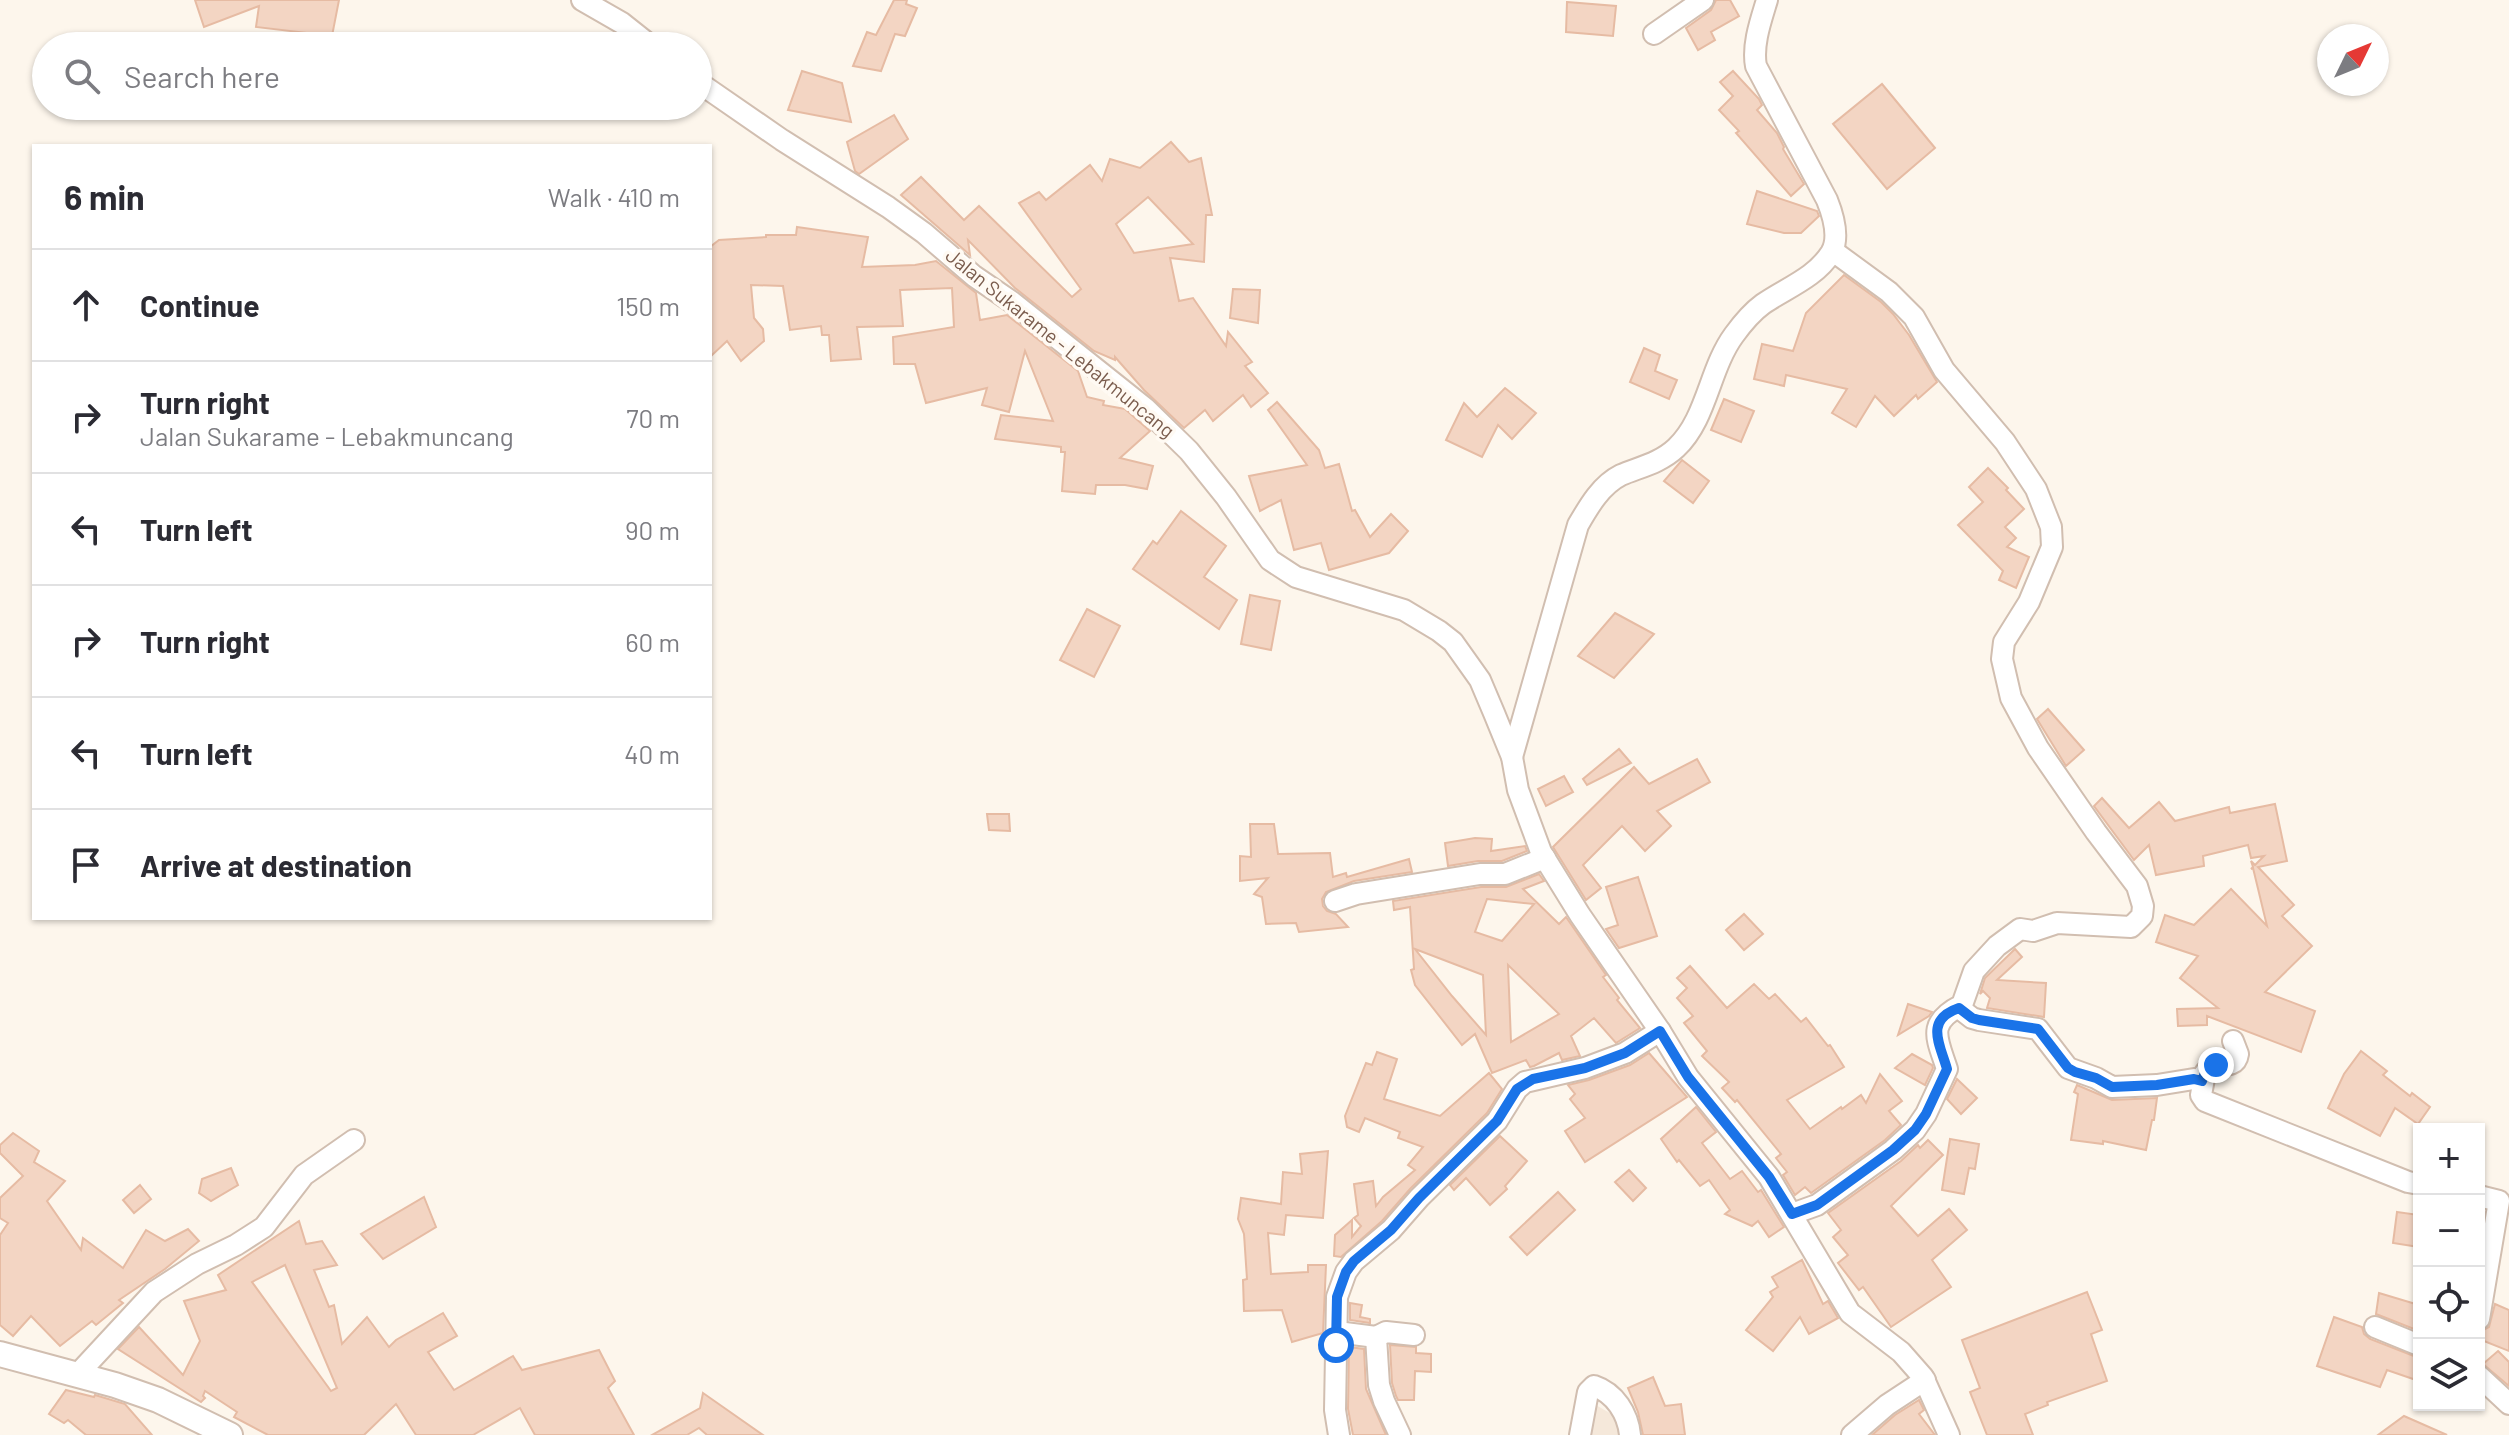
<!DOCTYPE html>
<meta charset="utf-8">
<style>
body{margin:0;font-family:Barlow,sans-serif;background:#f2f2f3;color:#2b2b33}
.controls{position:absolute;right:24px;bottom:24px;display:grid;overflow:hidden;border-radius:0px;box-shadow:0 2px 6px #0004}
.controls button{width:72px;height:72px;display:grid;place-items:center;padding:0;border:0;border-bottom:2px solid #e1e1e2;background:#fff;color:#2b2b33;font:40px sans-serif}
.compass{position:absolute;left:2317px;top:24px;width:72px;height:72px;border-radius:50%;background:#fff;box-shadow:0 2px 6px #0004;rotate:47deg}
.stop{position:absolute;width:24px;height:24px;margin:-18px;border:6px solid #1a73e8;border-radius:50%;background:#fff}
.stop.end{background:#1a73e8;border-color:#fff;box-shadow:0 2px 8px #0008}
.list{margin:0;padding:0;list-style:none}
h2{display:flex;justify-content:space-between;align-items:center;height:104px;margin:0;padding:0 32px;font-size:34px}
h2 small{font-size:26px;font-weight:400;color:#7c7c81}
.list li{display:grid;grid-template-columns:52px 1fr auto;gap:24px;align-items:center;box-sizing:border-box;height:112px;padding:0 32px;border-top:2px solid #e1e1e2}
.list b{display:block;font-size:30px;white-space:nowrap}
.list p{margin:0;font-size:26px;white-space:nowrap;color:#7c7c81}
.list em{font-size:26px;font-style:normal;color:#7c7c81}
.icon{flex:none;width:44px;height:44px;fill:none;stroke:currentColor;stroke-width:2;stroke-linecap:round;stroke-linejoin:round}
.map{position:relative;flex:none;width:2509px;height:1435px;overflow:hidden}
.search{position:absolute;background:#fff;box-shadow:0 2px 6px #0004;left:32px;top:32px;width:680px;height:88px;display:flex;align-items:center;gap:20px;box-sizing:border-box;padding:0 28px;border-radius:44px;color:#7c7c81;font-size:30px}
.panel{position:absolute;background:#fff;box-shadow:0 2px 6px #0004;left:32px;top:144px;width:680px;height:776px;border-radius:0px}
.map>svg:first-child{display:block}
.residential{fill:#f5e8da}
.building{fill:#f3d5c3;stroke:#e6bba3;stroke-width:2;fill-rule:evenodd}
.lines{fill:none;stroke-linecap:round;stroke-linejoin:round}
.minor-casing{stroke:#d1beb0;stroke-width:24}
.tertiary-casing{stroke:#d1beb0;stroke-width:28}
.minor{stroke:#fff;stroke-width:20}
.tertiary{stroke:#fff;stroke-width:24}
.route{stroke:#1a73e8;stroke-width:10}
.labels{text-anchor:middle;stroke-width:7;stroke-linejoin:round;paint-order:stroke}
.street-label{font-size:20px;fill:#7a5c4d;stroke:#fffaf3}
</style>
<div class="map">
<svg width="2509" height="1435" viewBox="0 0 2509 1435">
<rect width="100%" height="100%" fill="#fdf6ec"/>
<path class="residential" d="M1594,1404L1629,1424L1631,1435H1587Z"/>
<g class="building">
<path d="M195,0H339L332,36L256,27L259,6L204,27Z"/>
<path d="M894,0H907L906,4L917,8L905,36L895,34L881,71L853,66L867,32L876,35Z"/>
<path d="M1716,0H1730L1739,16L1711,32L1715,40L1698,50L1686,28L1711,10Z"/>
<path d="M1567,2L1616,6L1613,36L1566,32Z"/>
<path d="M802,71L842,83L851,122L788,110Z"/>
<path d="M1733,71L1759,99L1762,105L1757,110L1777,133L1784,147L1783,149L1804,184L1791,196L1736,133L1739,131L1719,110L1733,96L1720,82Z"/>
<path d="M1882,84L1935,148L1887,189L1833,124Z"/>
<path d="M894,115L908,139L859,174L855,171L847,142Z"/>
<path d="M1171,142L1189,162L1201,158L1212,215H1206L1204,262L1170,258L1179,301L1193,298L1226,346L1228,332L1252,362L1245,366L1268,393L1251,407L1243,395L1213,421L1205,410L1184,428L1144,390L1115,357V360L1094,351L1015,288L968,240L970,255L901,195L921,177L964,220L979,206L1072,297L1081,289L1019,203L1039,192L1046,200L1090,165L1102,181L1110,159L1140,168ZM1148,197L1193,244L1134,253L1116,224Z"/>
<path d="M1757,191L1817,211L1819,216L1801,233H1784L1747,224Z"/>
<path d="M797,227L868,237L862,267L915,265L936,261L976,293L980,320L1007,315L1078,371L1087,397L1104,401L1103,405L1125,409L1150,431L1120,458L1153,466L1147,489L1125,485H1096L1095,494L1062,491L1065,452H1061V447L995,439L1001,415L1053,421L1025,351L1009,412L982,405L987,388L926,403L915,364H894L893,337L954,327L952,288L900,290L903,326L857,327L861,359L831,361L829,335H822L821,326L790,330L783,286L751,285L754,318L763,329L764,341L741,361L727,341L710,357V247L719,240L766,237V235H796Z"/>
<path d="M1844,275L1881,302L1893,314L1909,335L1937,382L1918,399L1916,395L1894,416L1875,396L1856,427L1832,413L1847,389L1786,375L1784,386L1754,379L1762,344L1793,351L1806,313Z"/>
<path d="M1233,289L1260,290L1258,323L1230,318Z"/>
<path d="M1644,348L1660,355L1655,371L1677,380L1669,399L1630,382Z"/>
<path d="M1505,388L1536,413L1512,439L1498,425L1482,457L1446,440L1464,403L1477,417Z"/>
<path d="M1724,399L1754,411L1741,442L1711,430Z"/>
<path d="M1277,402L1319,450L1325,468L1339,464L1352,511L1355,510L1370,537L1391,514L1408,531L1389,553L1329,570L1321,543L1294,550L1281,500L1260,511L1249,476L1307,465L1268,410Z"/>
<path d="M1682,460L1709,481L1693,503L1664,481Z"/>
<path d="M1988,468L2008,488L2006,490L2024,509L2005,527L2016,538L2007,547L2029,557L2016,588L1999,580L2003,571L1958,525L1983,502L1969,487Z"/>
<path d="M1181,511L1226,546L1204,577L1237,600L1219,629L1133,569L1153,541L1157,544Z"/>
<path d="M1250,595L1280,601L1271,650L1241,644Z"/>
<path d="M1087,609L1120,626L1094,677L1060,660Z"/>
<path d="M1615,613L1654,634L1614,678L1578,656Z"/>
<path d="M2048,709L2084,750L2066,766L2037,719Z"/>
<path d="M1619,749L1631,763L1587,785L1583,779Z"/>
<path d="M1697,759L1710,782L1657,811L1671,826L1645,851L1622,826L1583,865L1601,888L1586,900L1553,847L1634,767L1649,784Z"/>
<path d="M1564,776L1573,792L1546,806L1538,789Z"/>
<path d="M2102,798L2129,828L2159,802L2175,821L2229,807L2230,813L2275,804L2287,861L2258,867L2294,905L2282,916L2312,946L2265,992L2315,1011L2301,1052L2207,1016V1025L2178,1026L2177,1009L2218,1008L2180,978L2198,956L2156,942L2165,915L2194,925L2231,889L2267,926L2253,868L2251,869L2253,867L2251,861L2255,865L2264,856L2251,858L2248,845L2203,856L2204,866L2156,875L2149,845L2134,860L2094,806Z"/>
<path d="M987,814H1009L1010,831L989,830Z"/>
<path d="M1250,824H1274L1278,854L1330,853L1333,877L1346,873L1347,877L1409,859L1412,872L1354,881L1326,892L1322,899L1323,906L1327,911L1336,914L1348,927L1299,932L1296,923L1266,924L1262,897L1254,894L1268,878L1240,881V856L1251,857Z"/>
<path d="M1475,838L1492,839L1491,851L1525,846L1527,851L1502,861H1478L1448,866L1445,843Z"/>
<path d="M1539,874L1544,881L1523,889L1559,924L1566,917L1606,975L1603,977L1619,998L1617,1000L1640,1028L1616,1043L1594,1018L1571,1036L1580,1056L1562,1060L1559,1053L1534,1066L1530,1067L1526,1060L1492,1073L1475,1034L1462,1045L1415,985L1411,970L1414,969L1410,907L1394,910L1393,901L1481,887H1506ZM1487,899L1534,904L1502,941L1475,932ZM1415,949L1483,975L1486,1035L1452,996ZM1508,965L1559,1014L1511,1042Z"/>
<path d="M1638,877L1657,936L1619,948L1606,929L1618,925L1606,887Z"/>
<path d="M1744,914L1763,934L1744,950L1726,930Z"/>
<path d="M2015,949L2022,957L1997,980L2046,983L2044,1017L1987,1008L1990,998L1983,991L1980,994L1985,978Z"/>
<path d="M1690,966L1727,1008L1754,984L1769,999L1775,994L1801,1022L1806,1018L1828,1046L1830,1045L1844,1067L1787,1100L1810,1129L1841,1107L1842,1109L1861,1095L1866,1103L1880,1074L1902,1101L1889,1111L1901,1125L1885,1140L1811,1193L1805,1187L1795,1195L1783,1175L1787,1172L1776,1158L1781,1154L1737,1100L1735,1102L1722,1088L1729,1082L1702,1056L1707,1051L1684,1023L1693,1016L1677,998L1687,988L1677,978Z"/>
<path d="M1908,1004L1932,1012L1929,1016L1898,1035Z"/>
<path d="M2361,1051L2387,1071L2383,1075L2410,1096L2412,1093L2430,1107L2418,1124L2395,1108L2380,1136L2328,1108L2344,1074Z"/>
<path d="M1377,1052L1397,1059L1384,1099L1440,1116L1489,1073L1502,1089L1487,1113L1410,1189L1382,1221L1341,1257L1334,1256L1335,1235L1352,1220V1237L1361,1226L1354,1218L1358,1215L1354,1184L1373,1181L1376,1206L1383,1197L1415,1170L1408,1165L1423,1147L1398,1138L1400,1132L1365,1118L1359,1132L1347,1127L1345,1116L1366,1063L1372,1065Z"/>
<path d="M1649,1053L1687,1097L1585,1162L1565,1131L1585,1118L1570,1099L1575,1094L1568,1085L1589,1080L1630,1065Z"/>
<path d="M1912,1054L1932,1065L1933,1068L1925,1085L1895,1068Z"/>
<path d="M1957,1079L1977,1098L1961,1114L1947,1099Z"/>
<path d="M2077,1085L2112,1100L2157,1098L2154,1120H2152L2146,1150L2103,1141V1144L2071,1140L2078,1094L2074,1092Z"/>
<path d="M1696,1107L1716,1132L1702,1143L1730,1179L1742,1171L1758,1192L1761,1190L1784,1227L1769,1237L1758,1221L1752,1226L1725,1214L1730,1210L1709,1180L1700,1186L1679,1160L1677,1162L1661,1139Z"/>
<path d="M13,1133L39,1151L34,1162L65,1181L47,1201L81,1250L83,1238L123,1268L146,1230L165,1241L188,1229L199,1241L165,1269L119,1300L123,1303L96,1325L92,1321L60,1346L31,1316L13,1336L0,1325V1235L8,1223L0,1218V1198L23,1176L0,1153V1145Z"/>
<path d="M1500,1136L1527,1161L1505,1186L1507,1189L1490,1205L1466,1178L1454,1190L1450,1185Z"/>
<path d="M1950,1139L1979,1144L1975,1169L1969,1168L1964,1194L1942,1190Z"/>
<path d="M1928,1140L1943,1155L1891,1206L1918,1236L1949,1209L1967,1230L1932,1260L1951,1287L1891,1327L1863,1287L1859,1290L1838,1263L1848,1255L1833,1237L1841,1230L1828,1213L1901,1161L1918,1145L1920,1148Z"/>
<path d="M1328,1151L1323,1218L1286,1215L1284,1235L1268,1233L1271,1274L1308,1272V1265H1326L1323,1333L1292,1342L1282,1310L1244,1311L1243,1280L1247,1279L1244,1234L1238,1219L1241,1198L1281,1204L1283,1172L1302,1174L1300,1154Z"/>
<path d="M231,1168L238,1185L211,1201L199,1193L202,1179Z"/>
<path d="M1629,1170L1646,1188L1633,1201L1615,1182Z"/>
<path d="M140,1185L151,1199L134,1213L123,1200Z"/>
<path d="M1558,1192L1575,1210L1527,1255L1510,1237Z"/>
<path d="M424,1197L436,1227L383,1259L361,1234Z"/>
<path d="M2397,1212L2419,1215V1247L2393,1243Z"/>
<path d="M299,1221L306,1244L322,1241L337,1265L314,1270L329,1307L334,1305L342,1344L367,1317L389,1347L396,1340L443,1313L457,1336L428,1352L454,1390L513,1356L522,1370L599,1350L615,1381L608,1388L634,1435H535L520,1408L473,1435H416L396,1404L364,1435H268L234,1417L237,1412L205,1391L203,1396L205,1398L201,1402L118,1349L139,1327L183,1375L200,1341L184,1301L226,1290L218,1275ZM285,1265L337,1388L331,1391L252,1282Z"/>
<path d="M1802,1260L1823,1304L1828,1301L1838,1318L1809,1334L1800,1317L1773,1351L1746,1330L1773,1297L1770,1292L1778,1287L1772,1277Z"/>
<path d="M2087,1292L2102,1330L2091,1334L2107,1381L2047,1402L2048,1405L2025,1414L2033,1435H1987L1970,1392L1980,1388L1962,1340Z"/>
<path d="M2379,1293L2419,1305V1331L2376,1314Z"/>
<path d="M1350,1303L1362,1305L1360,1317L1370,1319V1323L1350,1320Z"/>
<path d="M2495,1304L2509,1310V1351L2479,1339V1332L2489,1327Z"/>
<path d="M2334,1317L2362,1327L2364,1334L2370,1339L2419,1358V1381L2387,1370L2380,1387L2317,1366Z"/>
<path d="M1390,1345L1416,1347V1353L1431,1354V1372L1415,1371L1414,1400H1398L1396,1396L1392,1383Z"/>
<path d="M1349,1347L1364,1349L1366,1389L1386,1435H1353L1348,1409Z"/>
<path d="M2498,1351L2509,1362V1386L2483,1364Z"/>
<path d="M1653,1377L1665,1406L1681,1404L1685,1435H1643L1638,1412L1628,1388Z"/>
<path d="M66,1390L94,1397L95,1395L125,1404L152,1435H86L68,1420L64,1423L49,1414Z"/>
<path d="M703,1393L763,1435H707L699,1428L687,1435H652L700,1408Z"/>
<path d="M1919,1400L1924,1410L1919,1414L1935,1435H1872L1895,1415Z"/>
<path d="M2404,1416L2447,1435H2378Z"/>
</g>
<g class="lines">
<g class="minor-casing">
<g id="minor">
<path d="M582,0L622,23L651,46"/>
<path d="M1654,34L1703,0"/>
<path d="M698,82L782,140L888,207L924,233L974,276L1012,302L1145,408L1189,451L1226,497L1270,560L1296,577L1404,610L1439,631L1453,642L1480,680L1494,713L1512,757L1518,790L1541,852L1580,915L1660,1031L1688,1077L1769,1177L1850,1313L1901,1352L1923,1377L1949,1435"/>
<path d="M1512,757L1578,525C1589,506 1601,485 1621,475C1640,467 1660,463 1676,448C1707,419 1709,369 1734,335C1742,324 1752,312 1763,304C1786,288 1815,278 1831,253C1840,238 1833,215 1827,200L1756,66C1752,45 1761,20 1767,0"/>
<path d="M1335,901L1356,894L1480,874H1505L1545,858"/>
<path d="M1959,1008L1972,1018L1979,1020L2038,1029L2068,1068L2096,1078L2112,1087L2157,1085L2194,1079L2202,1081"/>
<path d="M2233,1041L2238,1054C2236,1068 2223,1064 2212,1065L2205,1073L2201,1095L2205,1101L2408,1182L2419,1184"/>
<path d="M2479,1196L2499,1201L2479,1319"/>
<path d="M1792,1214L1817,1205L1893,1150L1915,1130L1926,1114L1947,1069C1937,1038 1926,1023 1962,1005L1974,971L1997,946L2020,929L2033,931L2057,923L2131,927L2142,916L2143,906L2137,886L2096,832L2038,748L2011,698L2002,659L2004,642L2029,602L2052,547L2051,527L2036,489L2005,442L1944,370L1914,317L1889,292L1833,251"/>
<path d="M2375,1327L2419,1345"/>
<path d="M1337,1332L1376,1337"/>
<path d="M77,1375L154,1292L197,1264L236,1245L264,1227L304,1175L354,1140"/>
<path d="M2479,1376L2509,1404"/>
<path d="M1339,1435L1335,1410L1337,1297L1346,1272L1354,1261L1391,1230L1419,1198L1497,1121L1517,1089L1525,1082L1585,1068L1625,1053L1660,1031"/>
<path d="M1400,1435L1384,1401L1379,1385L1376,1337L1386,1332L1414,1335"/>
<path d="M1580,1435L1588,1392L1594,1386C1615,1393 1628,1414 1630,1435"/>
<path d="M1852,1435L1887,1405L1925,1380"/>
</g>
</g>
<g class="tertiary-casing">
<path id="tertiary" d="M0,1354L115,1385L158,1400L230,1435"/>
</g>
<use href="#minor" class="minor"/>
<use href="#tertiary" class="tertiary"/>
</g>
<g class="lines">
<path class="route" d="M1336,1345L1337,1297L1346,1272L1354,1261L1391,1230L1419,1198L1497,1121L1517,1089L1533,1079L1585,1068L1625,1053L1660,1031L1688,1077L1769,1177L1792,1214L1817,1205L1893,1150L1915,1130L1926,1114L1947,1069C1940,1044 1924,1020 1959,1008L1972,1018L1979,1020L2038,1029L2068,1068L2075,1072L2096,1078L2112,1087L2157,1085L2194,1079L2202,1081L2206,1070L2216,1065"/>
</g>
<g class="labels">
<g class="street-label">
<text transform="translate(1060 343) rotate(39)" y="7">Jalan Sukarame - Lebakmuncang</text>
</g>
</g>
</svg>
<div class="controls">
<button>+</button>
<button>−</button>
<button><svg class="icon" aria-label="locate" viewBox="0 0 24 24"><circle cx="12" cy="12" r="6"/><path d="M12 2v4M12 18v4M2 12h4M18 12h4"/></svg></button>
<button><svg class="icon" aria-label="layers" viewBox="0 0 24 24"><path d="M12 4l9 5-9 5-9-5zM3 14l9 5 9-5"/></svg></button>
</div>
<svg class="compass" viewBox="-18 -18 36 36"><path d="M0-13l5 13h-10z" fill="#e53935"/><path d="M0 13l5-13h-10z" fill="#7c7c81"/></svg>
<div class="stop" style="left:1336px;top:1345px"></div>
<div class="stop end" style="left:2216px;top:1065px"></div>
<div class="search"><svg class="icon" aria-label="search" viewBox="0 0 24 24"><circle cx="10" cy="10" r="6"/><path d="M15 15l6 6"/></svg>Search here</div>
<section class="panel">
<h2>6 min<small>Walk · 410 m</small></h2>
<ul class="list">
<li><svg class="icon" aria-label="ahead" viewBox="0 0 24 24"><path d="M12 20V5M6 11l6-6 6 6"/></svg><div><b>Continue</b></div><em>150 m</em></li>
<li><svg class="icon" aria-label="right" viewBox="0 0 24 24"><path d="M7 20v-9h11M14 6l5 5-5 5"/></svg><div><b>Turn right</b><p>Jalan Sukarame - Lebakmuncang</p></div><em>70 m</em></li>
<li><svg class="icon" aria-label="left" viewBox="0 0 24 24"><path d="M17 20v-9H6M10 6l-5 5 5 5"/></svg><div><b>Turn left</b></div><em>90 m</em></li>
<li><svg class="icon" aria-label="right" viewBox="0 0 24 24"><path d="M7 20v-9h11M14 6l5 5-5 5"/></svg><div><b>Turn right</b></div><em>60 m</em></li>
<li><svg class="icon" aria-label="left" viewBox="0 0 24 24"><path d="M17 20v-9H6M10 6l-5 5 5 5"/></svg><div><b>Turn left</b></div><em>40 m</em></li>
<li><svg class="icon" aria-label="arrive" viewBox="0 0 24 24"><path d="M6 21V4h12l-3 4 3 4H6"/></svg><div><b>Arrive at destination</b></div></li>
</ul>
</section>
</div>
